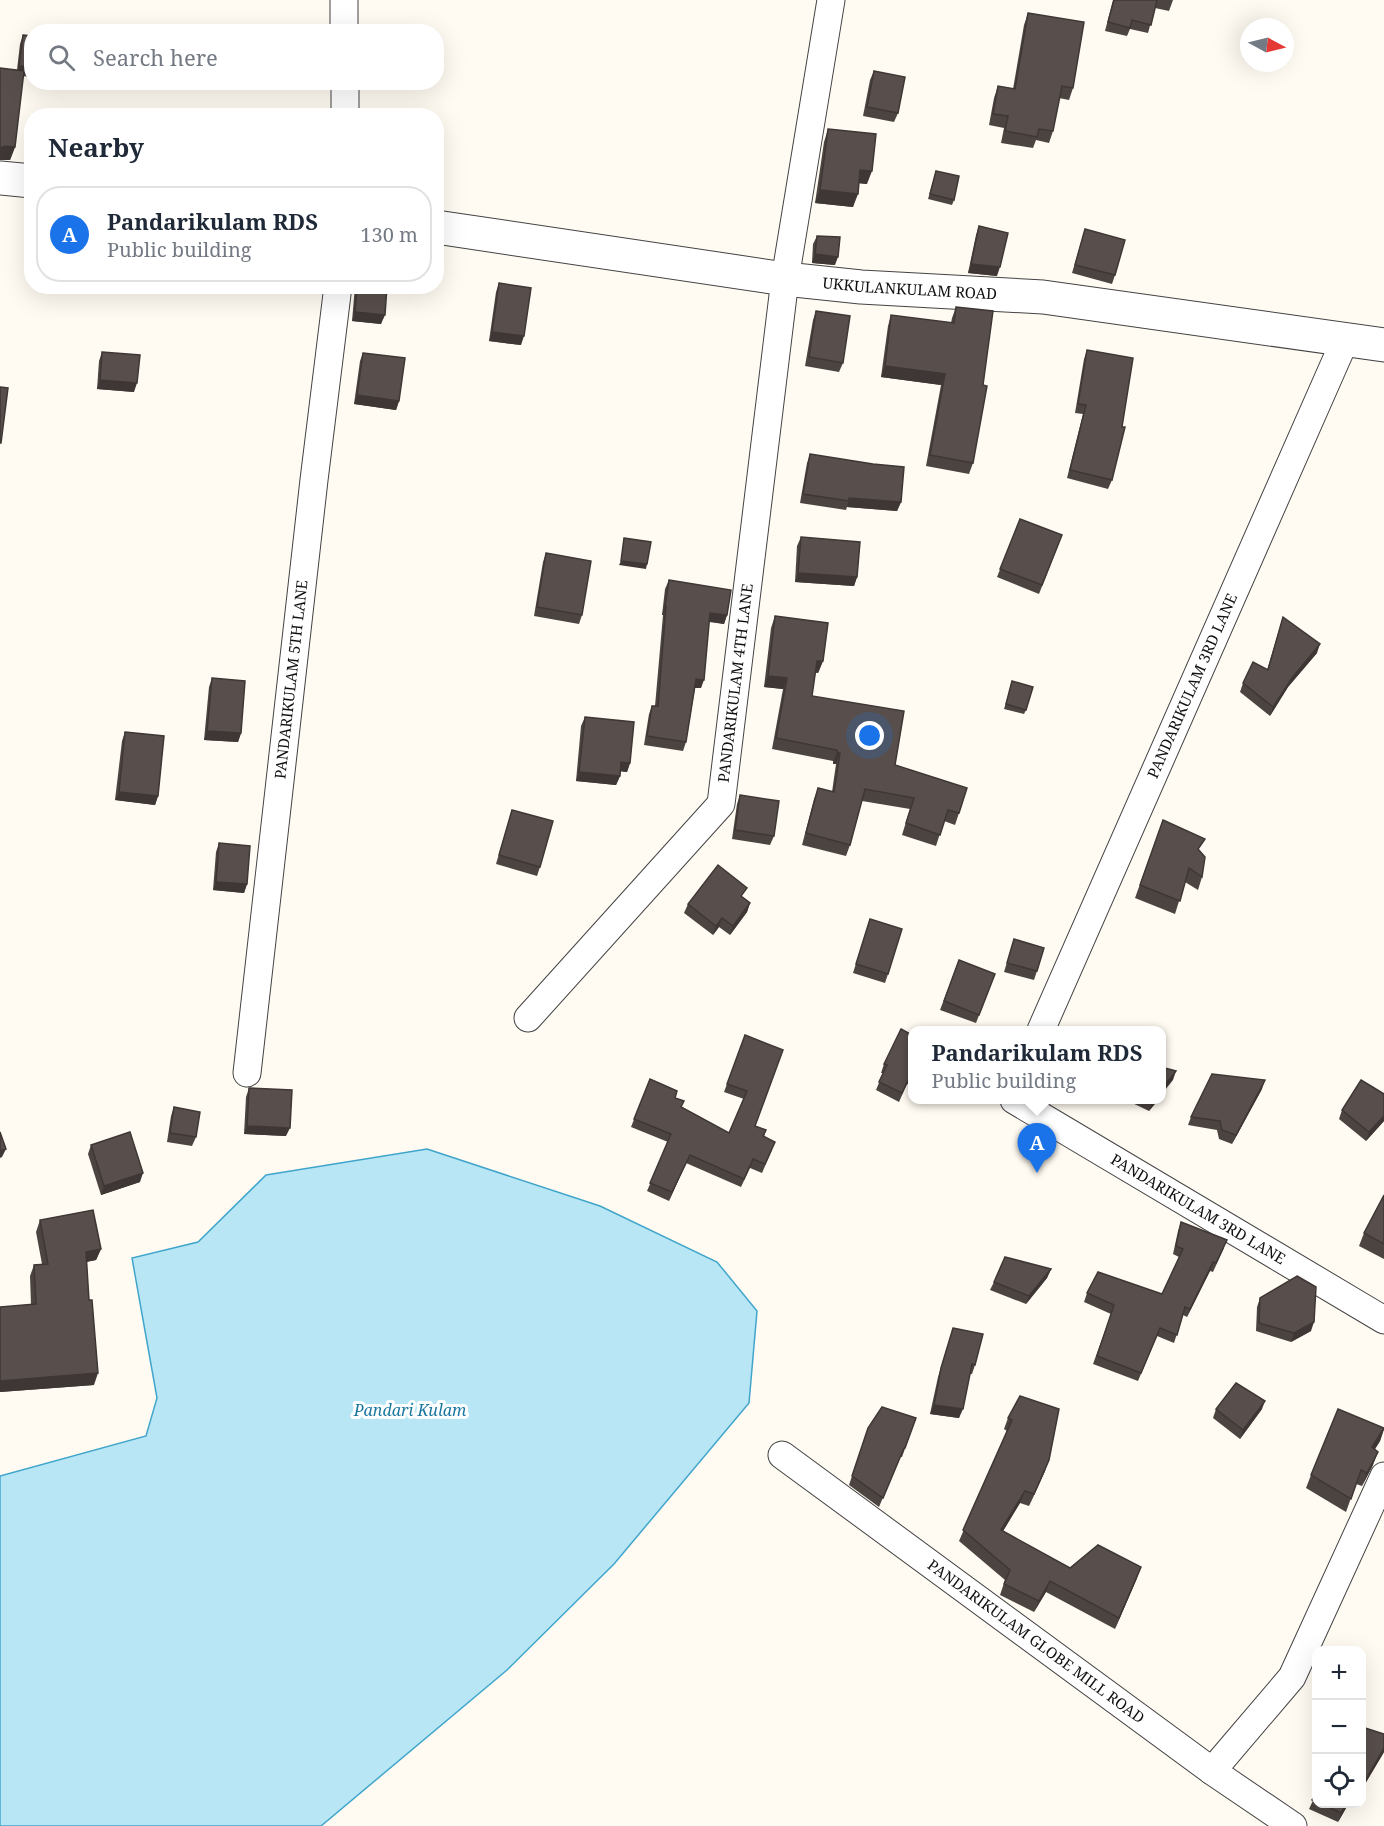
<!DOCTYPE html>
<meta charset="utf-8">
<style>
body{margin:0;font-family:"Noto Serif",serif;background:#f2f2f3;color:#1f2937}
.controls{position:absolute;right:18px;bottom:18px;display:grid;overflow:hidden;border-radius:12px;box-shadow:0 6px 24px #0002}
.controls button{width:54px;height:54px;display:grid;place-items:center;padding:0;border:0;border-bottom:2px solid #e0e1e3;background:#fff;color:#1f2937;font:30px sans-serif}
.compass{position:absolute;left:1240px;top:18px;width:54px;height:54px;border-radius:50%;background:#fff;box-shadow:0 6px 24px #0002;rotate:97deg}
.you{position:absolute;left:870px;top:736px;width:21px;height:21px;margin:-15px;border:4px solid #fff;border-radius:50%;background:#1a73e8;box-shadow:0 0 0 9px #1a73e833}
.badge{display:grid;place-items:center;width:39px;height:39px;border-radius:50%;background:#1a73e8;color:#fff;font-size:20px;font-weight:700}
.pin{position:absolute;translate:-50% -50px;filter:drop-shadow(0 2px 3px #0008)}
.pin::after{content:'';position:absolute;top:32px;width:21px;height:18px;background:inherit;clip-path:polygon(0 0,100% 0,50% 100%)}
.popup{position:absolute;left:908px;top:1026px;width:258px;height:78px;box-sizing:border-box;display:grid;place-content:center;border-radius:12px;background:#fff;filter:drop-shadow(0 2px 4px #0005);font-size:20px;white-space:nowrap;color:#747a83}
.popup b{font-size:22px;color:#1f2937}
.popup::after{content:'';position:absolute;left:50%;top:100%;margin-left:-12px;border:12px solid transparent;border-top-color:#fff}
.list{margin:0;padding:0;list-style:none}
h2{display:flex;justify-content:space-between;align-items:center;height:78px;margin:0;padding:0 24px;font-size:26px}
h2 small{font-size:20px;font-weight:400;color:#747a83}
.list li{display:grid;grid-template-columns:39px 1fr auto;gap:18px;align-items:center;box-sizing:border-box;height:96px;margin:0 12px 12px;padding:0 12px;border:2px solid #e0e1e3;border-radius:24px}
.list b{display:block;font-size:22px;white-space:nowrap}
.list p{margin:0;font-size:20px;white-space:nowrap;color:#747a83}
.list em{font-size:20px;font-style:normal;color:#747a83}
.icon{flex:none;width:33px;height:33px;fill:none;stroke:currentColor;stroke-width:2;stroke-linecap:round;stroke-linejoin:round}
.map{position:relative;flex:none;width:1384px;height:1826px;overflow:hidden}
.search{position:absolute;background:#fff;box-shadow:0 6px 24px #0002;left:24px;top:24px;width:420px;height:66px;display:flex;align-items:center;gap:15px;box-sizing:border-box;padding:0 21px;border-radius:24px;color:#747a83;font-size:22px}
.panel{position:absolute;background:#fff;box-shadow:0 6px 24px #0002;left:24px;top:108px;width:420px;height:186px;border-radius:24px}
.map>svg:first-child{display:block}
.water{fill:#b8e6f5;stroke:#40a5cb;stroke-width:1.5}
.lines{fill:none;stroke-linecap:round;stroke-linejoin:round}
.minor-casing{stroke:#434343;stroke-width:29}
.tertiary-casing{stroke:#434343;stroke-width:35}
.minor{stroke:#fff;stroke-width:27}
.tertiary{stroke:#fff;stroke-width:33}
.wall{fill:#4c4441}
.shaded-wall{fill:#3e3735}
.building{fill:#584f4c;stroke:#3e3735;stroke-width:1.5}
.labels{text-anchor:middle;stroke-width:6;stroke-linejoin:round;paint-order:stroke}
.street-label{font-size:15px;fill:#101010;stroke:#fff}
.water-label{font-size:16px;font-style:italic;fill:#1a77a0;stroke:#fff}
</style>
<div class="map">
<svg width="1384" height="1826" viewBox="0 0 1384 1826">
<rect width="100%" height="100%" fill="#fffbf2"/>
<path class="water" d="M427,1149L600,1206L717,1262L757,1311L749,1403L614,1564L507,1670L321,1826H0V1476L146,1436L157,1398L132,1258L198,1242L266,1175Z"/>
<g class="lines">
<g class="minor-casing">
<g id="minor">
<path d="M344,0V32"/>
<path d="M345,82V116"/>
<path id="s1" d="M528,1018L721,804L785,279L831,0"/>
<path id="s2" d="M1041,1030L1345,340"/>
<path id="s3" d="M247,1073L314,480L338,286"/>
<path id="s4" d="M1014,1100L1384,1320"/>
<path id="s5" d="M782,1455L1212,1771L1293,1826"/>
<path d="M1212,1771L1292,1677L1384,1476"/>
</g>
</g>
<g class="tertiary-casing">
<g id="tertiary">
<path d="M0,178L32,181"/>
<path id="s6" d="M436,227L785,279L861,287L1043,297L1384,345"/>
</g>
</g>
<use href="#minor" class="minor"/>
<use href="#tertiary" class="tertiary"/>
</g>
<g class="wall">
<path d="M1113,0H1173L1169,11L1155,8L1148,33L1130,29L1127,36L1105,31Z"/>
<path d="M1028,13L1073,88L1069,100L1059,98L1053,131L1049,143L1036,140L1033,148L1001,143L1004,128L989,125L994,98L998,86L1013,89L1024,25Z"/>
<path d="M23,35L32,36V77L23,76L15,147L10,160H0V68L17,70L20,44Z"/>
<path d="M874,71L898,113L894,122L863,116L870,80Z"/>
<path d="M828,129L867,184L859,183L853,207L815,203L824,142Z"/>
<path d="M936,171L954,200L952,205L928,199Z"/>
<path d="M979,226L997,276L968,273L976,235Z"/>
<path d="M1085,229L1115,275L1112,284L1072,273Z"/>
<path d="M817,236L835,265L812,263L813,244Z"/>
<path d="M499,283L521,345L489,341L496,292Z"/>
<path d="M355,286H387L381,324L352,321Z"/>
<path d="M956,307L973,463L969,474L926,466L941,385L881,377L888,326L891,315L951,323L952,318Z"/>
<path d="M816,311L843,363L839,372L805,366L813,320Z"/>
<path d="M1087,350L1112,480L1108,489L1067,478L1083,414L1075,413L1084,359Z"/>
<path d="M102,352L134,392L97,389L99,361Z"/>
<path d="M363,353L399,401L396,410L354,404L360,361Z"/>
<path d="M810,454L901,502L897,511L847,507L846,510L800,503L807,463Z"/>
<path d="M1020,519L1062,535L1039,594L997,577Z"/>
<path d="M801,537L857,577L854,586L795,582L797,546Z"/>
<path d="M546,553L582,615L579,624L534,616L543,562Z"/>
<path d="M669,580L727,615L724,624L709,622L701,688H695L686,742L683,751L644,745L649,714L652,706H655L663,615H662L665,589Z"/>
<path d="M775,616L823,661L818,673L815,672L812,696L895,765L959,813L955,825L944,821L936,846L902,835L910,809L862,801L850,845L846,856L802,845L814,799L818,788L832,792L836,764H833V761L772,749L783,689L764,687L771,628Z"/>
<path d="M1283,617L1317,653L1288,687L1270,716L1240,692L1243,683L1267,670Z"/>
<path d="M212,678L241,733L238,742L204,740L209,687Z"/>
<path d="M1011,686L1026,710L1024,714L1004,709Z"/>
<path d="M585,717L630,763L627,772L620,771V776L616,785L576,781L581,726Z"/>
<path d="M125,732L158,796L155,805L115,800L122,741Z"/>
<path d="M740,795L774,836L770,845L732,839L737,804Z"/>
<path d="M512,810L540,867L537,876L496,864Z"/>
<path d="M1163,820L1200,851L1202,877L1198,890L1185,882L1175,914L1135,898Z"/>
<path d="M219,843L247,884L244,893L213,890L216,852Z"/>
<path d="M744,898L750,903L747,912L730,935L719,927L713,935L684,913L688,904Z"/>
<path d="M867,928L888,974L885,983L853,973Z"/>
<path d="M1014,939L1037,971L1034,980L1004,972Z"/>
<path d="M959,960L995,974L976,1023L940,1010Z"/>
<path d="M745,1035L755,1126L766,1130L764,1137L772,1150L762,1173L750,1168L741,1187L686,1163L669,1201L647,1191L668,1142L631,1127L650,1079L675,1098L682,1107L729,1133L744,1099L724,1092Z"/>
<path d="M912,1035V1083L911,1086L907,1084L899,1102L876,1090L883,1073H881L884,1064Z"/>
<path d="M249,1088L286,1136L244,1134L246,1097Z"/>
<path d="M1262,1089L1232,1144L1219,1139L1217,1130L1188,1125L1191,1117Z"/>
<path d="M1384,1094V1121L1366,1141L1339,1119L1342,1110Z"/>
<path d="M1126,1100H1158L1149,1111Z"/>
<path d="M174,1107L196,1137L192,1146L167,1142L171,1116Z"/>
<path d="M91,1145L140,1182L101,1195L88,1154Z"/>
<path d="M1384,1195V1259L1359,1246L1364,1233Z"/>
<path d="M40,1220L101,1249L96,1260L86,1262L94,1385L0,1392V1307L31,1305L30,1276L34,1265L42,1264L36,1232Z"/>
<path d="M1181,1222L1224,1248L1213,1272L1210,1271L1187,1317L1183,1315L1174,1343L1157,1336L1138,1381L1093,1364L1111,1314L1084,1302L1087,1293L1162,1294L1179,1257L1173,1254L1178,1231Z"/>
<path d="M1051,1269L1047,1278L1026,1304L990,1290L994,1282Z"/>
<path d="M1260,1298L1311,1331L1291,1342L1256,1331L1257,1307Z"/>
<path d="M953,1328L975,1365L972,1374H970L959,1418L930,1414L938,1377Z"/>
<path d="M1020,1396L1045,1471L1029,1506L1020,1503L1003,1531L1070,1568L1137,1578L1115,1629L1046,1592L1034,1612L1000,1595L1005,1580L959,1541L1007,1431L1004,1429L1008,1418Z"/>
<path d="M1216,1409H1262L1240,1439L1213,1418Z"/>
<path d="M916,1418L902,1457H900L879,1507L849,1485L868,1428Z"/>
<path d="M1384,1429L1380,1441L1375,1449L1373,1465L1362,1486L1356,1484L1346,1512L1306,1488L1311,1475Z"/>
<path d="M1362,1727L1384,1734V1752L1362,1789Z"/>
<path d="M1317,1792V1803H1349L1338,1822L1309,1809Z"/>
</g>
<g class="shaded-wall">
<path d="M19,66L32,67V77L16,75Z"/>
<path d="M6,146L15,147L10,160H0V148Z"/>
<path d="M860,170L872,171L867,184L856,183Z"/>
<path d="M820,190L858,194L853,207L815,203Z"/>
<path d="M815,254L838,257L835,265L812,263Z"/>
<path d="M971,264L1000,267L997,276L968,273Z"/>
<path d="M110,286H141L138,294L109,290Z"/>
<path d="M355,312L385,315L381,324L352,321Z"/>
<path d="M492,332L524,336L521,345L489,341Z"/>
<path d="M885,366L945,374L941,385L881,377Z"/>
<path d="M100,380L137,383L134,392L97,389Z"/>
<path d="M357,395L399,401L396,410L354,404Z"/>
<path d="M849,498L901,502L897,511L847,507Z"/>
<path d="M621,561L647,564L646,569L619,565Z"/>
<path d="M798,573L857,577L854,586L795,582Z"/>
<path d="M665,606H666L663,615H662Z"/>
<path d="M710,613L727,615L724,624L707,621Z"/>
<path d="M1320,644L1317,653L1288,687L1270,716L1273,707L1292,678Z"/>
<path d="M817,661H823L818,673L812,672Z"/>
<path d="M768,676L787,678L783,689L764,687Z"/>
<path d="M696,679L704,680L701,688H693Z"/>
<path d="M207,731L241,733L238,742L204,740Z"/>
<path d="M837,752L840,753L836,764H833Z"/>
<path d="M621,762L630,763L627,772L618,771Z"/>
<path d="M579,772L620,776L616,785L576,781Z"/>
<path d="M119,792L158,796L155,805L115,800Z"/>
<path d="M216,882L247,884L244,893L213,890Z"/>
<path d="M750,903L747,912L730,935L733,926Z"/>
<path d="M722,918L719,927L713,935L716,926Z"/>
<path d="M1176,1071L1173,1080L1161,1095V1090Z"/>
<path d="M1265,1080L1262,1089L1232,1144L1236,1135Z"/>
<path d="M1155,1100H1158L1149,1111L1152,1103Z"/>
<path d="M1384,1116V1121L1366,1141L1369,1132Z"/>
<path d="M247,1126L290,1128L286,1136L244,1134Z"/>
<path d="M6,1149L2,1157L0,1158V1151Z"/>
<path d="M690,1155L686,1163L669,1201L672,1192Z"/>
<path d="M143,1173L140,1182L101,1195L104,1186Z"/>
<path d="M101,1249L96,1260L81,1263L86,1252Z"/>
<path d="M1213,1262L1210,1271L1187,1317L1190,1309Z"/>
<path d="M1051,1269L1047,1278L1026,1304L1029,1296Z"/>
<path d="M1314,1322L1311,1331L1291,1342L1294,1333Z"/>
<path d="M98,1373L94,1385L0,1392V1381Z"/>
<path d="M1265,1401L1262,1409L1240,1439L1243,1430Z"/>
<path d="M934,1405L963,1409L959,1418L930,1414Z"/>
<path d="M1384,1429L1380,1441L1368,1460L1372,1447Z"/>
<path d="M1378,1452L1373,1465L1362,1486L1367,1473Z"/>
<path d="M1049,1460L1045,1471L1029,1506L1034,1494Z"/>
<path d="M1025,1491L1020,1503L997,1541L1001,1530Z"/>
<path d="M1141,1567L1137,1578L1115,1629L1119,1618Z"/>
<path d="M1050,1581L1046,1592L1034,1612L1039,1601Z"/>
<path d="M1384,1748V1752L1362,1789L1365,1781Z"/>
<path d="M1347,1803H1349L1338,1822L1341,1813Z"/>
</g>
<g class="building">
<path d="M1114,0H1157L1151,25L1132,20L1130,28L1108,22Z"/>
<path d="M1028,13L1084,22L1073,88L1062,86L1053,131L1039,129L1037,137L1005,131L1008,116L993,114L998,86L1015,89Z"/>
<path d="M23,35L32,36V67L19,66Z"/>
<path d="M0,68L24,71L15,147L6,146L0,148Z"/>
<path d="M874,71L905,77L898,113L867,107Z"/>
<path d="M828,129L876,134L872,171L860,170L858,194L820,190Z"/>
<path d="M936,171L959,176L954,200L930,194Z"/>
<path d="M979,226L1008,233L1000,267L971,264Z"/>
<path d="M1085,229L1125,240L1115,275L1075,265Z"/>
<path d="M817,236L840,237L838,257L815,254Z"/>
<path d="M499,283L531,288L524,336L492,332Z"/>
<path d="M357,286H387L385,315L355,312Z"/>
<path d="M956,307L993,311L983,385L987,386L973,463L930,455L945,374L885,366L891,315L954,323Z"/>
<path d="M816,311L850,316L843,363L809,357Z"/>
<path d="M1087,350L1133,358L1122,427H1125L1112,480L1070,470L1086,405L1078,404Z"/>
<path d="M102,352L140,355L137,383L100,380Z"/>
<path d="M363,353L405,358L399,401L357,395Z"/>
<path d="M0,387L8,388L1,443H0Z"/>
<path d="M810,454L873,464L904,467L901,502L849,498V501L803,494Z"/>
<path d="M1020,519L1062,535L1042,585L1000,569Z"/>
<path d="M801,537L860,542L857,577L798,573Z"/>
<path d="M624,538L651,542L647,564L621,561Z"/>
<path d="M546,553L591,561L582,615L537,607Z"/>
<path d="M669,580L731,590L727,615L710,613L704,680L696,679L686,742L647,736L652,706H658L666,606H665Z"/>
<path d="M775,616L828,623L823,661H817L812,696L904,711L895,765L967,788L959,813L948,810L940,835L906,823L914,798L865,789L850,845L806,833L818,788L834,792L840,753L837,752V750L776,738L787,678L768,676Z"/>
<path d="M1283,617L1320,644L1292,678L1273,707L1243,683L1253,662L1268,670Z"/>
<path d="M212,678L245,681L241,733L207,731Z"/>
<path d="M1012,681L1033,687L1026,710L1006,704Z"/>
<path d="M585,717L634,722L630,763L621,762L620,776L579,772Z"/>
<path d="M125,732L164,736L158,796L119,792Z"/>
<path d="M740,795L779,801L774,836L735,830Z"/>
<path d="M512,810L553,821L540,867L499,855Z"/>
<path d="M1163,820L1205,839L1198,849L1205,857L1202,877L1189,868L1180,901L1140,885Z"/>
<path d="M219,843L250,846L247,884L216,882Z"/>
<path d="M718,865L747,888L741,896L750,903L733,926L722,918L716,926L688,904Z"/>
<path d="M870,919L902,929L888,974L856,964Z"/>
<path d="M1014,939L1044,948L1037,971L1007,963Z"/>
<path d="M959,960L995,974L979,1015L944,1001Z"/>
<path d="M901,1029L912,1035V1077L910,1076L902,1093L879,1082L887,1065L884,1064Z"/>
<path d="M745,1035L783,1050L755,1126L766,1130L763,1136L775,1142L765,1164L753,1159L744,1179L690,1155L672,1192L650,1183L671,1134L634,1119L650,1079L677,1091L675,1098L684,1101L681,1107L729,1133L747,1091L727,1084Z"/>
<path d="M1161,1067L1176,1071L1161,1090Z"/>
<path d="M1212,1074L1265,1080L1236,1135L1222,1130L1220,1121L1191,1117Z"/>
<path d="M1361,1080L1384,1094V1116L1369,1132L1342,1110Z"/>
<path d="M249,1088L292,1090L290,1128L247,1126Z"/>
<path d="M1146,1100H1155L1152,1103Z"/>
<path d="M174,1107L200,1112L196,1137L170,1133Z"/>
<path d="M0,1132L6,1149L0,1151Z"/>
<path d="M130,1132L143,1173L104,1186L91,1145Z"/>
<path d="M1384,1195V1244L1364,1233Z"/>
<path d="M93,1210L101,1249L86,1252L89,1300H92L98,1373L0,1381V1307L36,1304L34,1265L48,1264L40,1220Z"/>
<path d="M1181,1222L1227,1240L1216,1263L1213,1262L1190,1309L1185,1307L1177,1335L1160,1328L1141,1373L1097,1356L1114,1305L1087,1293L1098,1272L1162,1294L1183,1249L1176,1246Z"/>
<path d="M1005,1257L1051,1269L1029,1296L994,1282Z"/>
<path d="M1297,1276L1316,1287L1314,1322L1294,1333L1259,1323L1260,1298Z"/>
<path d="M953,1328L983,1334L975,1365L972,1364L963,1409L934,1405L941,1368Z"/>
<path d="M1236,1383L1265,1401L1243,1430L1216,1409Z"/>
<path d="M1020,1396L1059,1409L1049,1460L1034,1494L1025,1491L1001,1530L1070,1568L1098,1545L1141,1567L1119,1618L1050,1581L1039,1601L1004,1584L1010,1570L963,1530L1012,1420L1008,1418Z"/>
<path d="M882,1407L916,1418L905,1448H904L883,1498L852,1476L868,1428Z"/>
<path d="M1338,1409L1384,1428L1372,1447L1378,1452L1367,1473L1361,1470L1351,1499L1311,1475Z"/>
<path d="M1362,1727L1384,1734V1748L1365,1781L1362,1780V1781Z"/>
<path d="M1317,1792V1802L1312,1800Z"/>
<path d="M1320,1803H1347L1341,1813Z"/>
</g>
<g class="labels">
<g class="street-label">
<text dy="5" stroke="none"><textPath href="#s6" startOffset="478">UKKULANKULAM ROAD</textPath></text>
<text dy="5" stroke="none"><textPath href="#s3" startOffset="396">PANDARIKULAM 5TH LANE</textPath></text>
<text dy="5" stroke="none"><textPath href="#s1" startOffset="410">PANDARIKULAM 4TH LANE</textPath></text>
<text dy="5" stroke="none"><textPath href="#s2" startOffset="376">PANDARIKULAM 3RD LANE</textPath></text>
<text dy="5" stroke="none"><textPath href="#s4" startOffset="214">PANDARIKULAM 3RD LANE</textPath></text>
<text dy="5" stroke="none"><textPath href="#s5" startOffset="315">PANDARIKULAM GLOBE MILL ROAD</textPath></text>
</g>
<g class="water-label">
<text x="410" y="1416">Pandari Kulam</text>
</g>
</g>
</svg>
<div class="controls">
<button>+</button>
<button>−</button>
<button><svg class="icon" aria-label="locate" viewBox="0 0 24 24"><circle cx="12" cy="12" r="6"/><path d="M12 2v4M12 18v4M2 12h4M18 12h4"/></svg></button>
</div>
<svg class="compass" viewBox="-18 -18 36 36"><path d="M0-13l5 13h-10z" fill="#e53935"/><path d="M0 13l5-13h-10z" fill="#747a83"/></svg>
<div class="you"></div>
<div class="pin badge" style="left:1037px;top:1173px">A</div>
<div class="popup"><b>Pandarikulam RDS</b>Public building</div>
<div class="search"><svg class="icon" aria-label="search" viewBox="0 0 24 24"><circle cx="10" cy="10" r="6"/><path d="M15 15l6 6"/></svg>Search here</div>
<section class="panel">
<h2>Nearby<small></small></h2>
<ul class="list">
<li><span class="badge">A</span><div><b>Pandarikulam RDS</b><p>Public building</p></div><em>130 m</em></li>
</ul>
</section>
</div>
